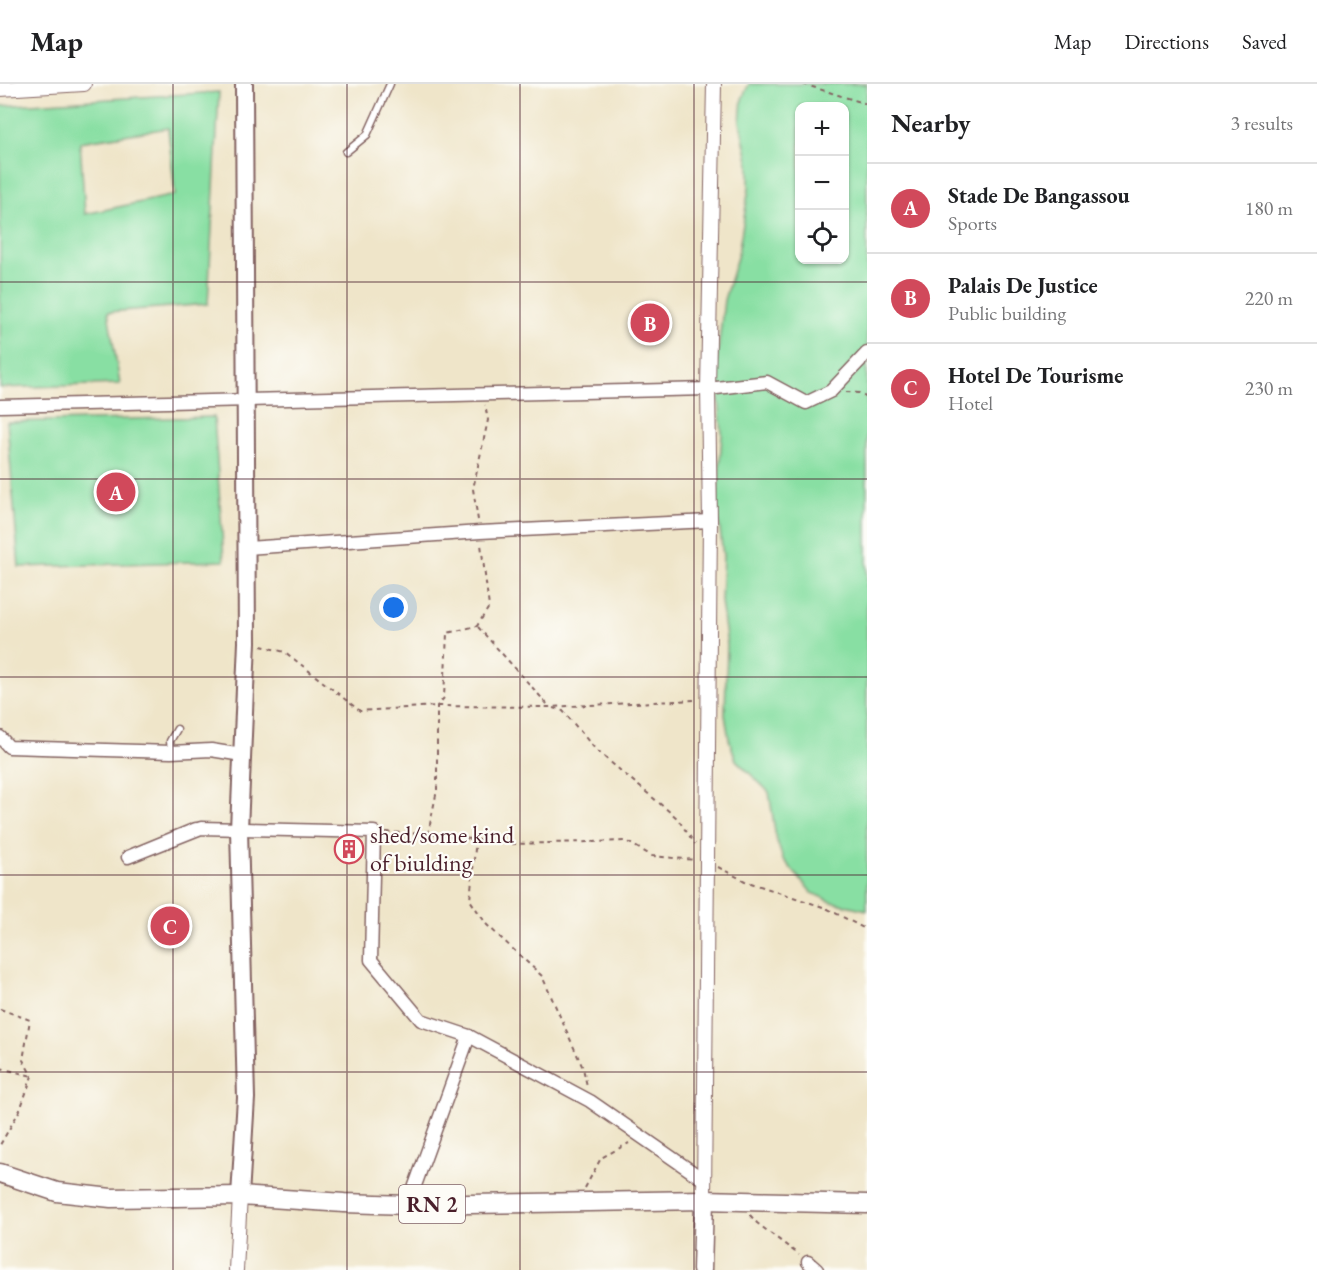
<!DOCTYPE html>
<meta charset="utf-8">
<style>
body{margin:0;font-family:"EB Garamond",serif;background:#f2f2f2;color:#202124}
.controls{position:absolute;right:18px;top:18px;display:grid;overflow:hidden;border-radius:12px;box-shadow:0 2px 4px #0004}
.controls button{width:54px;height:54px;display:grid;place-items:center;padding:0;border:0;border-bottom:2px solid #e0e0e0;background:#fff;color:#202124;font:30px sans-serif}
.you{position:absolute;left:394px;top:524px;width:21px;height:21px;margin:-15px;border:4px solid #fff;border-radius:50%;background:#1a73e8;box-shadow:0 0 0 9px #1a73e833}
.badge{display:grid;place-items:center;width:39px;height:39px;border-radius:50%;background:#d1495b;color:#fff;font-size:20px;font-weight:700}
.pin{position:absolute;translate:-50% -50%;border:3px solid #fff;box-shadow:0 2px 6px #0006}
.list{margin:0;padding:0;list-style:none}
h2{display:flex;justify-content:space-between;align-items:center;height:78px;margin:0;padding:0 24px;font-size:26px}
h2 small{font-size:20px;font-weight:400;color:#757577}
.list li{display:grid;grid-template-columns:39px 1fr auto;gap:18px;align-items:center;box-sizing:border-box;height:90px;padding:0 24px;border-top:2px solid #e0e0e0}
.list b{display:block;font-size:22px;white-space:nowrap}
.list p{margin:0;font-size:20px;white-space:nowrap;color:#757577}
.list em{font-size:20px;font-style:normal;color:#757577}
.icon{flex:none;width:33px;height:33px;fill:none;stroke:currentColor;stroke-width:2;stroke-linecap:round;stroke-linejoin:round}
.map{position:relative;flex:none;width:867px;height:1186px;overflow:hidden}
header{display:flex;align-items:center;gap:36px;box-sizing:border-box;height:84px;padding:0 30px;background:#fff;border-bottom:2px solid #e0e0e0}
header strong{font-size:28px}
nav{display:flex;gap:33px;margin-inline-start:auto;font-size:21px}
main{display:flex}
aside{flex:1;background:#fff}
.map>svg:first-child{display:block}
.green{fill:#88dfa3;stroke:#697f67;stroke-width:1.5;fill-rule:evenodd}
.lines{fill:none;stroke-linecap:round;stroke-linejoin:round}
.service-casing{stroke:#846462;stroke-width:9}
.minor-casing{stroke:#846462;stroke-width:15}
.tertiary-casing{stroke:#846462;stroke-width:16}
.secondary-casing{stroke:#846462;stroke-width:20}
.primary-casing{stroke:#846462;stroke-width:21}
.path{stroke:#846462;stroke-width:2;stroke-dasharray:4.5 4.5;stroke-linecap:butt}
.service{stroke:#fff;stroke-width:6}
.minor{stroke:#fff;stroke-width:12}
.tertiary{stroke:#fff;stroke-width:14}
.secondary{stroke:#fff;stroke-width:16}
.primary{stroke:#fff;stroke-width:18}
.grid{fill:none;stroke:#4a1f2b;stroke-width:1.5;stroke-opacity:0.55}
.labels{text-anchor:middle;stroke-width:4.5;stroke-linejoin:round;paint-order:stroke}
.shield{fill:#fdfcf7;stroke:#806168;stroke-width:1.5}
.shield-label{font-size:22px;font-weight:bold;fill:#4a1f2b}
.poi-label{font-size:24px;fill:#4a1f2b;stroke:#fdfcf7;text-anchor:start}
</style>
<header>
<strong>Map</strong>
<nav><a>Map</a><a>Directions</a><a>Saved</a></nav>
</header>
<main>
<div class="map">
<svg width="867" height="1186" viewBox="0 0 867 1186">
<rect width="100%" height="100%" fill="#fdfcf7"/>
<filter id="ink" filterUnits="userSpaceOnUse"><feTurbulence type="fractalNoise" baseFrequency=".0167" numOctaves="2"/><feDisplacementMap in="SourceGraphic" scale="12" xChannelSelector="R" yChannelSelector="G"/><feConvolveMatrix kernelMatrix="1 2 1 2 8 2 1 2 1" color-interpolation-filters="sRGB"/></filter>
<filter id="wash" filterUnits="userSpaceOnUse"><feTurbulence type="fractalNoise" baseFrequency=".008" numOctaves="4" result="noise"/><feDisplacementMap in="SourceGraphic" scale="24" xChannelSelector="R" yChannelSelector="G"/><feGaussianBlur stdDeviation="1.35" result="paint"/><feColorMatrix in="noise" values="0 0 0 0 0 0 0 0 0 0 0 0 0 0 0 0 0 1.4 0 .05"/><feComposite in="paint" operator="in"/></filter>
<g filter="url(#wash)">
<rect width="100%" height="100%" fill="#efe5c9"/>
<g class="green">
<path d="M749,0H867V826L832,818L812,809L783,775L776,754L769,708L736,676L729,655L725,631L727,561L721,517L723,472L717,420L722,350L716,284L724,216L738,170L749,104V81L740,38L742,15ZM800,22H844V176H800Z"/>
<path d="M219,8L208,220L108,228L120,300L0,304V22ZM168,44L175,111L85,130L80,58Z"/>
<path d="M214,333L224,477L19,483L7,338Z"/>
</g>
</g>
<g filter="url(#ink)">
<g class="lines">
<g class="service-casing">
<g id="service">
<path d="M346,68L367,51L390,0"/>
<path d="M171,668L170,657L177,645"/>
</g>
</g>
<g class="minor-casing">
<g id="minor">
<path d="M0,322L708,305L767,298L806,319L831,307L867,269"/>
<path d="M246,464L480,448L710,437"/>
<path d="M0,653L9,663L171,668L211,666L242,671"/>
<path d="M196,745L128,773L201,744L374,748L371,876L421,936L469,952L590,1017L704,1096"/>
<path d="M408,1121L469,952"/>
<path d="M808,1178L817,1186"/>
</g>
</g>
<g class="tertiary-casing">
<g id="tertiary">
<path d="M0,5L84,0"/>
<path d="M704,1116L710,437L708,305L714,0"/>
<path d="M236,1186L240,1112"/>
</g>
</g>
<g class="secondary-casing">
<path id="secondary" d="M240,1112L246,1014L239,745L247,558L244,0"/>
</g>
<g class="primary-casing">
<g id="primary">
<path d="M0,1089L57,1108L111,1114L240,1112L344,1119L408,1121L704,1116L867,1120"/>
<path d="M702,1186L704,1116"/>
</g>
</g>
<g class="path">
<path d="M803,0L867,20"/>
<path d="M846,308L859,309L867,314"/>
<path d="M478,436L473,405L488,336L485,321"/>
<path d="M478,543L548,621"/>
<path d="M261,562L285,568L360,627L437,622L549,623L696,616"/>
<path d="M553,624L563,627L596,666L677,734L695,760"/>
<path d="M386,748L428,750L513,760L626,757L652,772L696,776"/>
<path d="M428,750L437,706V622L444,614L447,549L477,542L489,523L481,460"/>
<path d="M476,755L470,816L487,841L542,892L583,984L587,1002"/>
<path d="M718,783L745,797L826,824L867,846"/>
<path d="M0,925L30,936L23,976L32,992L20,1026L0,1061"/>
<path d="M0,984L32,992"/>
<path d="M585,1104L601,1074L629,1059"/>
<path d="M750,1131L757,1139L799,1171"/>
</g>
<use href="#service" class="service"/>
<use href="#minor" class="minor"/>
<use href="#tertiary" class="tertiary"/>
<use href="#secondary" class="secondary"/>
<use href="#primary" class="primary"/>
</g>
</g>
<path class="grid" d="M173,0V1186M347,0V1186M520,0V1186M694,0V1186M0,198H867M0,395H867M0,593H867M0,791H867M0,988H867"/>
<defs>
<g id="building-ring" transform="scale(1.5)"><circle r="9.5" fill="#fdfcf7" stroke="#d1495b" stroke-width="1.5"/><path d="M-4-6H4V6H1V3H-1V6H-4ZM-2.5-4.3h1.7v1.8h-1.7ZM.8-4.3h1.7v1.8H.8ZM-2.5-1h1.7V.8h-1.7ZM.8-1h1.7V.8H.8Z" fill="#d1495b"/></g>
</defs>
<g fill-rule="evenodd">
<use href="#building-ring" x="349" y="765"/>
</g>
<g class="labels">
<rect class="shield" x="399" y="1101" width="66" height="38" rx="4.5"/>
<g class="shield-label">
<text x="432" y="1128">RN 2</text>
</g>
<g class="poi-label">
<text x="370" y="759">shed/some kind<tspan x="370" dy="28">of biulding</tspan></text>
</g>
</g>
</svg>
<div class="controls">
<button>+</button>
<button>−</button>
<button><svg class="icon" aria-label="locate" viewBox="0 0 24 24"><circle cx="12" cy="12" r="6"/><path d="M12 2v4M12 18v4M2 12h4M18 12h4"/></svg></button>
</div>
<div class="you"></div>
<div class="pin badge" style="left:116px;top:408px">A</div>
<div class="pin badge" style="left:650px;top:239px">B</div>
<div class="pin badge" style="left:170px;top:842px">C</div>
</div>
<aside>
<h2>Nearby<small>3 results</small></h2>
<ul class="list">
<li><span class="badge">A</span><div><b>Stade De Bangassou</b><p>Sports</p></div><em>180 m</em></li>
<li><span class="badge">B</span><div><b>Palais De Justice</b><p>Public building</p></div><em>220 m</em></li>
<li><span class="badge">C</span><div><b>Hotel De Tourisme</b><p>Hotel</p></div><em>230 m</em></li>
</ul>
</aside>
</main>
